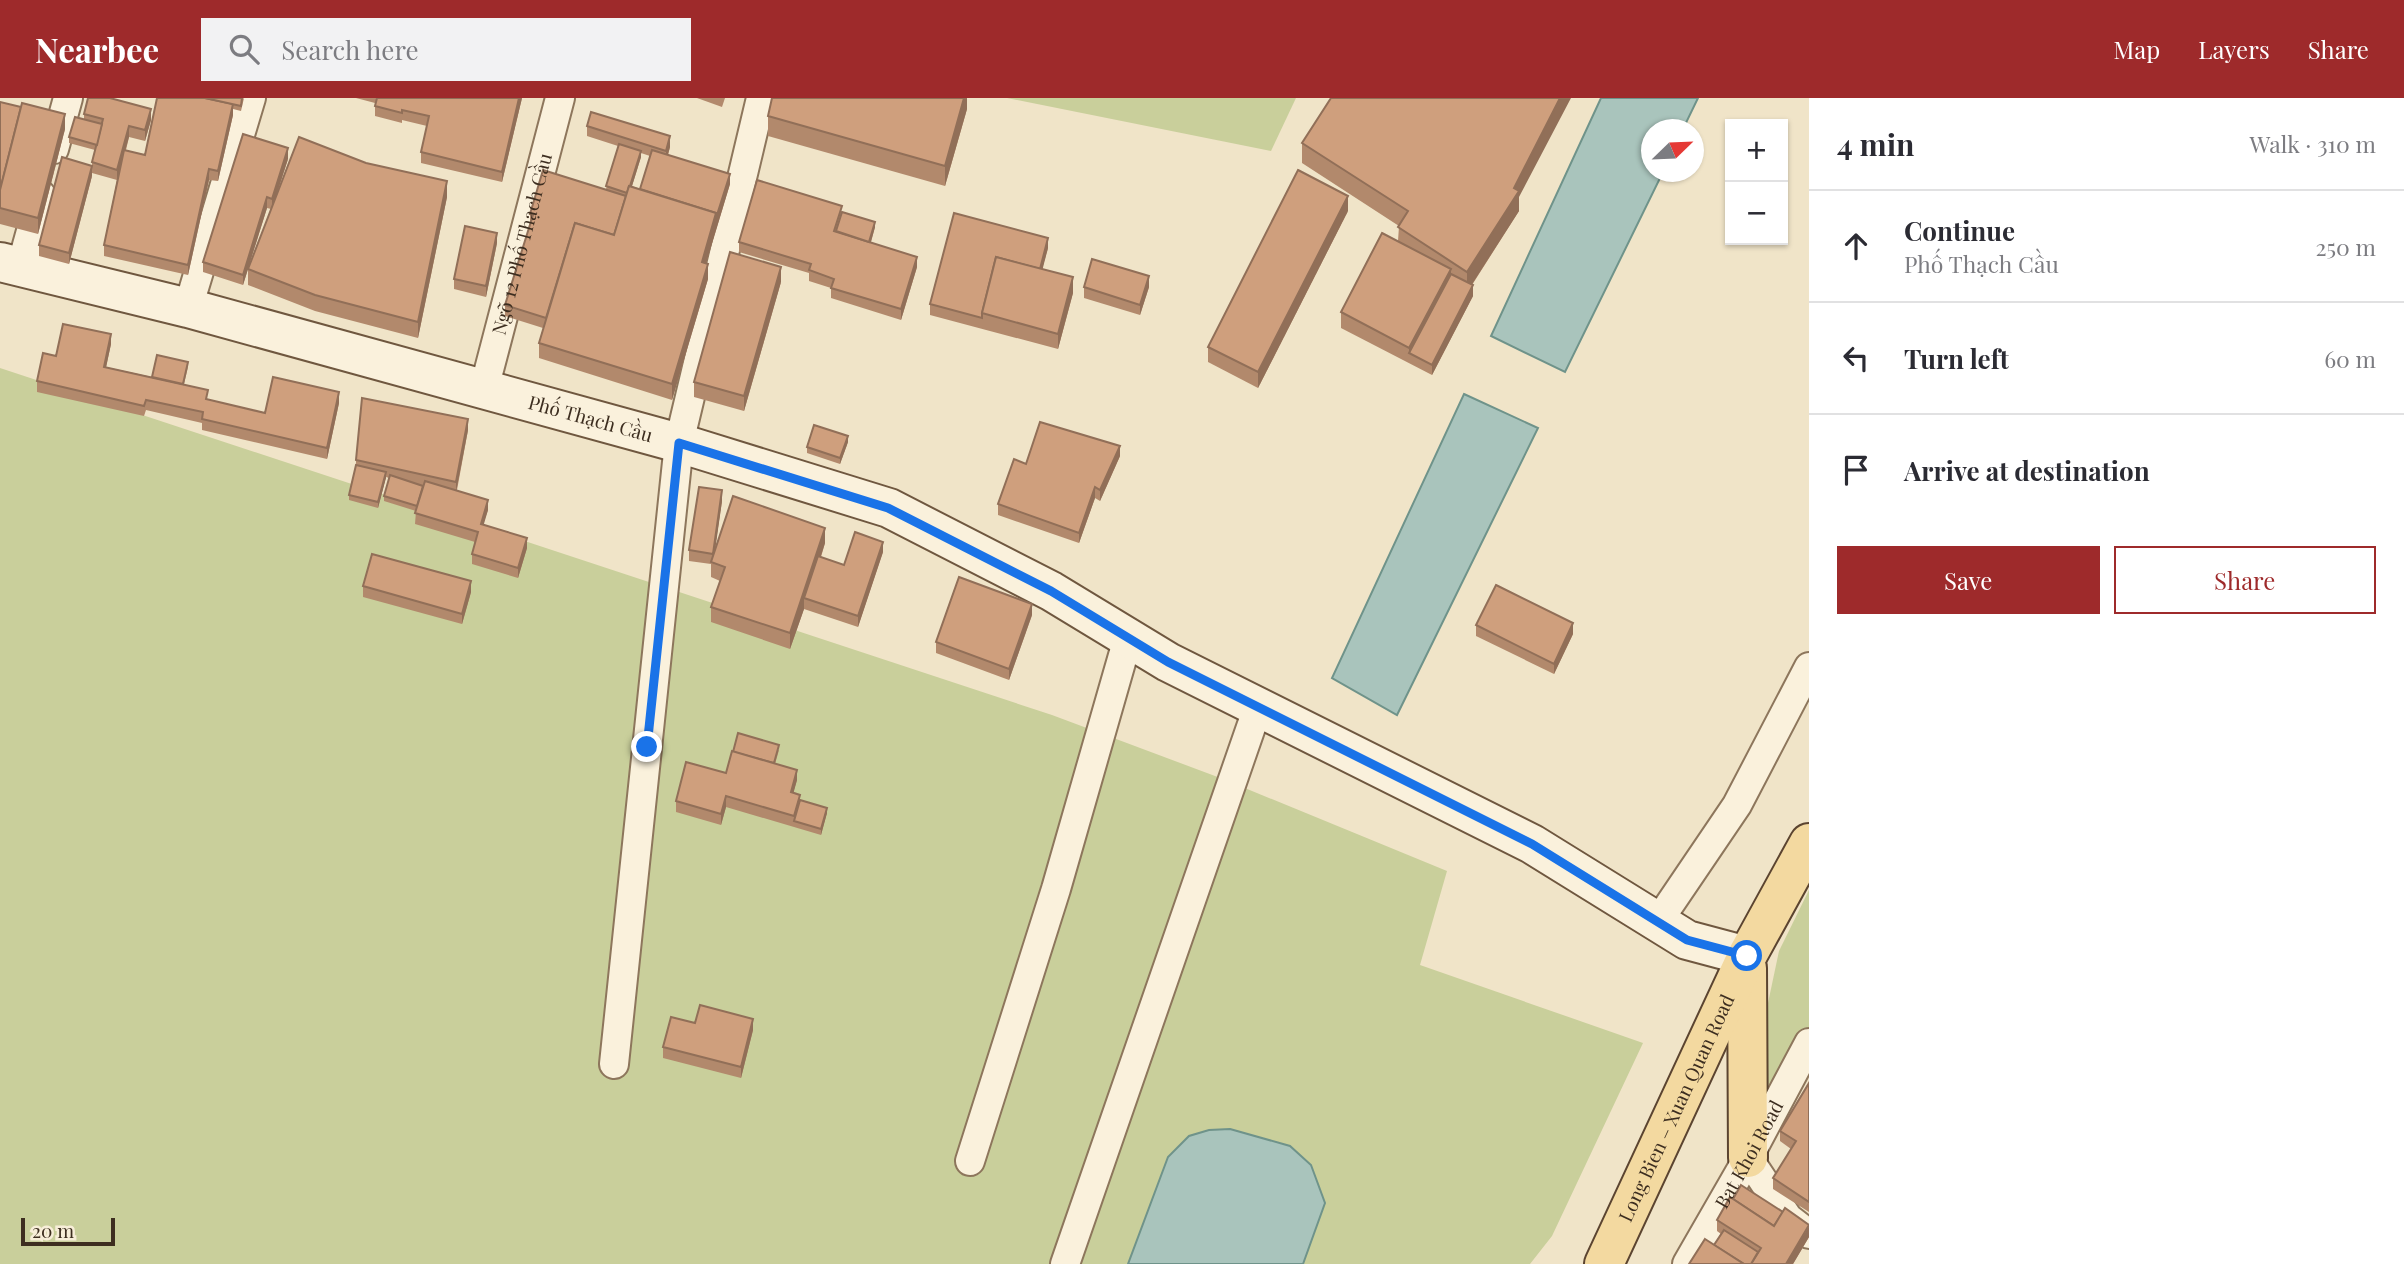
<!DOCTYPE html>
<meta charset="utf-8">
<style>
body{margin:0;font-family:"Playfair Display",serif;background:#f2f2f3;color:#2b2b33}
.controls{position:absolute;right:21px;top:21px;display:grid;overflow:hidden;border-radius:0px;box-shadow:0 2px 5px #0004}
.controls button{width:63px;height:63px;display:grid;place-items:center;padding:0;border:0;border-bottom:2px solid #e1e1e2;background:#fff;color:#2b2b33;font:35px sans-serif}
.compass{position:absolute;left:1641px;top:21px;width:63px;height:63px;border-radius:50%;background:#fff;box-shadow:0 2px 5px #0004;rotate:67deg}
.scale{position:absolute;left:21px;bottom:18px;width:94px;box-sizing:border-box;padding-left:7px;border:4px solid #3d2e20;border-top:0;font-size:19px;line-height:24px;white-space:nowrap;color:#3d2e20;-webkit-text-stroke:5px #f7eed8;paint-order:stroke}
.stop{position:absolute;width:21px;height:21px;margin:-16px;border:5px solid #1a73e8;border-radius:50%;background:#fff}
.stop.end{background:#1a73e8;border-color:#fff;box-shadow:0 2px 7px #0008}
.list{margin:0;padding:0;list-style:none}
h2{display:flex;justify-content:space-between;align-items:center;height:91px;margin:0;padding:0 28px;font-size:30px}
h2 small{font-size:23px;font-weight:400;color:#7c7c81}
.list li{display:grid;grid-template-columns:46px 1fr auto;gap:21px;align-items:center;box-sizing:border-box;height:112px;padding:0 28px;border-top:2px solid #e1e1e2}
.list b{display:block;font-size:26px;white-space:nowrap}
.list p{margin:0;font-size:23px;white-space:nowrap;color:#7c7c81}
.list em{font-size:23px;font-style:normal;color:#7c7c81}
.actions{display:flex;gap:14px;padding:21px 28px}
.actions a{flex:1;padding:16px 0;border:2px solid #9e2a2b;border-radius:0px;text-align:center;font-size:24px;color:#9e2a2b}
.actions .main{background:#9e2a2b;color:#fff}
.icon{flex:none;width:38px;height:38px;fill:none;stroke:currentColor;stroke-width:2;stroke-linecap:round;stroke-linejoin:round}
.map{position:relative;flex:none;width:1809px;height:1166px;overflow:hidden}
header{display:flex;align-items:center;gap:42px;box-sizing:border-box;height:98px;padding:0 35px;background:#9e2a2b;color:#fff}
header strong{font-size:33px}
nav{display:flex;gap:38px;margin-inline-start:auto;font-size:24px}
.search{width:490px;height:63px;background:#f2f2f3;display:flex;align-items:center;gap:18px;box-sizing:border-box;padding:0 24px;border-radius:0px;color:#7c7c81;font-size:26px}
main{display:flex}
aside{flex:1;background:#fff}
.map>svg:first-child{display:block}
.green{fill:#c9cf9b}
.water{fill:#a9c4bc;stroke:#6f938a;stroke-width:2}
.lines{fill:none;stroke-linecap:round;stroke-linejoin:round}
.street-casing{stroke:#8d765c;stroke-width:32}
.secondary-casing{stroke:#6f573f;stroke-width:42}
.primary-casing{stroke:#5b4430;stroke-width:42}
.street{stroke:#faf1dc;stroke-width:28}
.secondary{stroke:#faf1dc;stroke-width:38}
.primary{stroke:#f3d9a0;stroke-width:38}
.wall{fill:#b2896c;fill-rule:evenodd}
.shaded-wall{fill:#916f58}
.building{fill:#cf9f7d;stroke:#916f58;stroke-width:2}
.route{stroke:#1a73e8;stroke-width:9}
.labels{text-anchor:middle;stroke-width:5;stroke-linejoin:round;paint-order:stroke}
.street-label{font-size:19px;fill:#3d2e20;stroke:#f7eed8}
</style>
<header>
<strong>Nearbee</strong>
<div class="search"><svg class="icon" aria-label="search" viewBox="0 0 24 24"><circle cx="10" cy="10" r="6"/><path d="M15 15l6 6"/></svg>Search here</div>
<nav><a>Map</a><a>Layers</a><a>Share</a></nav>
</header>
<main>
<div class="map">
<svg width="1809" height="1166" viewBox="0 0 1809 1166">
<rect width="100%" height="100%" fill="#f0e4c8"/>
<g class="green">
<path d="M1007,0H1296L1271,53Z"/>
<path d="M0,270L1052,617L1223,681L1447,773L1420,867L1643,945L1552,1138L1530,1166H0Z"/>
<path d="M1809,792V933L1763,1022L1768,905L1779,853Z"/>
</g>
<g class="water">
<path d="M1601,0H1698L1683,31L1652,32V74H1663L1565,274L1491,238Z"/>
<path d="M1464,296L1538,330L1397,617L1332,580Z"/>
<path d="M1230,1031L1290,1048L1311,1067L1325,1105L1303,1166H1128L1168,1059L1189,1038L1209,1032Z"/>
</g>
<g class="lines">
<g class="street-casing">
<g id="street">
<path d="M54,51L68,0"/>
<path d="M21,169L41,97"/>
<path d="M188,210L251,0"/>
<path id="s1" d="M484,291L560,0"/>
<path d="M1657,825L1737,707L1809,569"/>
<path d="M614,966L679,345L761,0"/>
<path d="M1748,1060L1788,1120L1809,1136"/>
<path d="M970,1063L1056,791L1128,540"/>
<path d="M1065,1166L1258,609"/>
<path id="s2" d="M1687,1166L1748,1060L1809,945"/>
</g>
</g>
<g class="secondary-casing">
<g id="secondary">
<path id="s3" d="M0,164L188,210L679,345L889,410L1051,493L1168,564L1532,746L1687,842L1747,858"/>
</g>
</g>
<g class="primary-casing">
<g id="primary">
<path d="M1747,870L1748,1060"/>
<path id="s4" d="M1604,1166L1747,858L1809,745"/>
</g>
</g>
<use href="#street" class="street"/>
<use href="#secondary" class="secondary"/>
<use href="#primary" class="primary"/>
</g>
<g class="wall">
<path d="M244,0L241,13L233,11V17L218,83L209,82L188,177L104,158V147L117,82L92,75V64L95,52L69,45V39L84,21V16L151,22L145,43L129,39L126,52L145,57Z"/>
<path d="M356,0H522L502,84L421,65V54L427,28L402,22V25L375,18V5Z"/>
<path d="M697,0H725L722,9Z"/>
<path d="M967,0V11L945,88L768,38V18Z"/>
<path d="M0,4L65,31L38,136L0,126Z"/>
<path d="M587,28L670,49L668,57L730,86L706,165L708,181L672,302L539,260V245L543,230L505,218V207L530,126V116L606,91L618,48L587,38ZM641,55L650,58L640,91L632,88L641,59Z"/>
<path d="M1302,45L1519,99V113L1472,187L1473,198L1432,277L1341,230V214L1398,143L1399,128L1302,65Z"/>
<path d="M288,61L277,95L447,99L418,240L315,213L248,187V171L243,187L203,174V164ZM267,110L271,111L248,170Z"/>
<path d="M92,78L69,166L39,158V147Z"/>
<path d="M1348,113L1258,290L1208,264V249Z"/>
<path d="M842,114L875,129L871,144L917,169L901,222L831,200V190L809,183V175L739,154V144Z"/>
<path d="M497,145L486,199L454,191V181Z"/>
<path d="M1048,150L1042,171L1073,195L1058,251L930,217V206Z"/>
<path d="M781,184L744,313L694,299V284Z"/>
<path d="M1084,189H1149L1140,217L1084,200Z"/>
<path d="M111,246L106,269L152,279L188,269L184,286L208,302L265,315L339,305L327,361L202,332V325L146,312L144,318L37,294V283L56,258Z"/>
<path d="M468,332L457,392L488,412L483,426L527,450L518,480L472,466V456L475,444L415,426L416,413L384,403V398L389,380L386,379L378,410L349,402V397L356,367V362Z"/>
<path d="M848,344L840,366L807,355V349Z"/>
<path d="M1120,358L1100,403L1095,400L1079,445L998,417V406L1026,366Z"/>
<path d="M722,403L715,450L825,445L821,459L844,467L883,454L858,529L804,511L790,551L711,524V509L720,483L711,479V466L689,463V452Z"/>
<path d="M363,488L471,494L462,526L363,499Z"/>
<path d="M1032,517L1009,582L936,555V544Z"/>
<path d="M1476,527L1573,536L1554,576L1476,538Z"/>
<path d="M779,652L775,666L797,682L793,695L800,702L827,715L821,737L726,709L721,727L676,714V703L726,675Z"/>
<path d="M695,925L753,932L741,980L663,960V949Z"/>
<path d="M1809,985V1114L1773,1091V1080L1791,1051L1780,1043V1033Z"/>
<path d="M1717,1122L1809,1139L1793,1166H1689L1714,1147L1721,1136L1717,1133Z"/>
</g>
<g class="shaded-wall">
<path d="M519,0H522L502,84V74Z"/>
<path d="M964,0H967V11L945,88V68Z"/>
<path d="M1560,0H1571L1519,99V113L1467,194V174L1514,90Z"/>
<path d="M233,6V17L218,83V73Z"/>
<path d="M151,11V22L145,43V32Z"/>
<path d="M65,16V31L38,136V120Z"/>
<path d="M129,28V39L117,82V72Z"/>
<path d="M670,38V49L666,63V53Z"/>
<path d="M288,50V61L272,111V101Z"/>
<path d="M641,53V59L628,101V95Z"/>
<path d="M92,68V78L69,166V155Z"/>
<path d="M209,71V82L188,177V167Z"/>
<path d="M730,76V86L702,179V164L716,115Z"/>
<path d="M447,83V99L418,240V224Z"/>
<path d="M1348,98V113L1258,290V274Z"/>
<path d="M267,99V110L243,187V177Z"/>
<path d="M875,124V129L868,154V149Z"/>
<path d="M497,135V145L486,199V188Z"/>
<path d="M1048,140V150L1039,185V175Z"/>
<path d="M917,159V169L901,222V211Z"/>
<path d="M708,166V181L672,302V286Z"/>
<path d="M781,169V184L744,313V298Z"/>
<path d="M1451,171V186L1409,255V250Z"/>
<path d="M1149,178V189L1140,217V207Z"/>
<path d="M1073,179V195L1058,251V236Z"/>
<path d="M1473,187V198L1432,277V267Z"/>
<path d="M111,236V246L104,279V269Z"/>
<path d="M339,294V305L327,361V350Z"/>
<path d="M468,321V332L456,394V384Z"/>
<path d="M848,338V344L840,366V360Z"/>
<path d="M1120,348V358L1100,403V392Z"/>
<path d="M386,374V380L378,410V404Z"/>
<path d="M1095,389V400L1079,445V435Z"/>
<path d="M722,392V403L713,467V456Z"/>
<path d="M488,402V412L481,436V426Z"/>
<path d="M825,430V445L807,501L804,500V511L790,551V535Z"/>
<path d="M527,440V450L518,480V470Z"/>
<path d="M883,444V454L858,529V518Z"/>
<path d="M471,483V494L462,526V516Z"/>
<path d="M1032,506V517L1009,582V571Z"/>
<path d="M1573,525V536L1554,576V566Z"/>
<path d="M797,672V682L791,704V694Z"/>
<path d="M726,698V709L721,727V716Z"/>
<path d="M827,710V715L821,737V731Z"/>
<path d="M753,921V932L741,980V969Z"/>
<path d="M1809,1128V1139L1793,1166H1786Z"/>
</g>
<g class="building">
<path d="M88,0H110L151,11L145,32L129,28L117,72L92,64L103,21L84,16Z"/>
<path d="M157,0H205L233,6L218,73L209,71L188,167L104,147L124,52L145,57Z"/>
<path d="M205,0H242L241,8Z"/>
<path d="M377,0H519L502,74L421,54L429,18L402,12V15L375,8Z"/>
<path d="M772,0H964L945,68L768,18Z"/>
<path d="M1331,0H1560L1514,90L1519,93L1467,174L1398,129L1408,113L1302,45Z"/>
<path d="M0,4L21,9L0,92Z"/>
<path d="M22,5L65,16L38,120L0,110V92Z"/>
<path d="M591,14L670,38L666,53L587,28Z"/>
<path d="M75,19L102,26L97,47L69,39Z"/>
<path d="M243,36L288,50L272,101L267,99L243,177L203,164Z"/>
<path d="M299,39L366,65L447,83L418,224L315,197L248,171Z"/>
<path d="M619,46L641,53L630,88H629L627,95L606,88Z"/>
<path d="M652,52L730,76L716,120V115L640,91Z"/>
<path d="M62,59L92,68L69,155L39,147Z"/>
<path d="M543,72L626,98L614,137L575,125L546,220L505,207L533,117L530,116Z"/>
<path d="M1298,72L1348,98L1258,274L1208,249Z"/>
<path d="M757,82L842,108L834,133L917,159L901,211L831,190L834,181L809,172L811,166L739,144Z"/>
<path d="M629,88L716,115L702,164L708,166L672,286L539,245L575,125L614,137Z"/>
<path d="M842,114L875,124L869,144L836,133Z"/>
<path d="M954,115L1048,140L1040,171L996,159L982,215V220L930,206Z"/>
<path d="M465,128L497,135L486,188L454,181Z"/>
<path d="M1382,135L1451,171L1409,250L1341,214Z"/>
<path d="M730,154L781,169L744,298L694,284Z"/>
<path d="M996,159L1073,179L1058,236L982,215Z"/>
<path d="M1092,161L1149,178L1140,207L1084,189Z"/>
<path d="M1451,176L1473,187L1432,267L1409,255Z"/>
<path d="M63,226L111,236L104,269L208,292L206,301L265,315L273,279L339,294L327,350L202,321L203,314L146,302L144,308L37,283L43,255L56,258Z"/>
<path d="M157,257L188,264L183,286L152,279Z"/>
<path d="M362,300L468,321L456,384L356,362Z"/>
<path d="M1040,324L1120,348L1100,392L1095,389L1079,435L998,406L1014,361L1026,366Z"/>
<path d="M814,327L848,338L840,360L807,349Z"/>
<path d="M356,367L386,374L378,404L349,397Z"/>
<path d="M390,377L423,388L417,408L384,398Z"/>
<path d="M425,383L488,402L481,426L527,440L518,470L472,456L478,434L415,415Z"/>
<path d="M699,389L722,392L713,456L689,452Z"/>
<path d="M733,398L825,430L790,535L711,509L725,469L711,464Z"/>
<path d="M855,434L883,444L858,518L804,500L818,458L844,467Z"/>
<path d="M372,456L471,483L462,516L363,488Z"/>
<path d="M959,479L1032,506L1009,571L936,544Z"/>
<path d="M1496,487L1573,525L1554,566L1476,527Z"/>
<path d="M738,635L779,647L774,665L733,654Z"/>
<path d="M732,653L797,672L791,694L800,697L794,718L726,698L721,716L676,703L686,664L726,675Z"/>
<path d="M800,702L827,710L821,731L794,723Z"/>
<path d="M700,907L753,921L741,969L663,949L671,919L695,925Z"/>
<path d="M1809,985V1104L1773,1080L1796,1043L1780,1033Z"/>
<path d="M1741,1087L1783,1114L1774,1128L1733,1101Z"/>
<path d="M1730,1099L1774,1128L1785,1110L1809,1127L1786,1166H1751L1761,1150L1717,1122Z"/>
<path d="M1724,1132L1758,1154L1751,1166H1744L1714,1147Z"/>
<path d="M1705,1141L1744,1166H1689Z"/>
</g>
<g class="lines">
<path class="route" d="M647,649L679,345L888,410L1051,493L1168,564L1532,746L1687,842L1747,858"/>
</g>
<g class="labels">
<g class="street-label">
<text dy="7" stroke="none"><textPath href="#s1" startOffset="150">Ngõ 12 Phố Thạch Cầu</textPath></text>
<text dy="7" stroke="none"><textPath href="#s3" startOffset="611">Phố Thạch Cầu</textPath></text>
<text dy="7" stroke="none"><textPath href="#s4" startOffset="172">Long Bien – Xuan Quan Road</textPath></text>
<text dy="7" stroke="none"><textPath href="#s2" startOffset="126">Bat Khoi Road</textPath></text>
</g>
</g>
</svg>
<div class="controls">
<button>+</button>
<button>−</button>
</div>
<svg class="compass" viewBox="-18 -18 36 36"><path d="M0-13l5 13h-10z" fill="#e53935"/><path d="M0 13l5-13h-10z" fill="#7c7c81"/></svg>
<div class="scale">20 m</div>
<div class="stop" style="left:1747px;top:858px"></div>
<div class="stop end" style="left:647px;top:649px"></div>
</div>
<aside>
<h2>4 min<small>Walk · 310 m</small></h2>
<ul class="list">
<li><svg class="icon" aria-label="ahead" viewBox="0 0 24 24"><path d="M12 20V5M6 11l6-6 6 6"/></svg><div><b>Continue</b><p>Phố Thạch Cầu</p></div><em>250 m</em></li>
<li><svg class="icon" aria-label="left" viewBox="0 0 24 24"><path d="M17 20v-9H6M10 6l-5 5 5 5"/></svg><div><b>Turn left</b></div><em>60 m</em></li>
<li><svg class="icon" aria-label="arrive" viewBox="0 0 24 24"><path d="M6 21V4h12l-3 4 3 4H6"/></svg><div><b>Arrive at destination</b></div></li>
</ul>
<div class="actions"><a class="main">Save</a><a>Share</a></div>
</aside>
</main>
